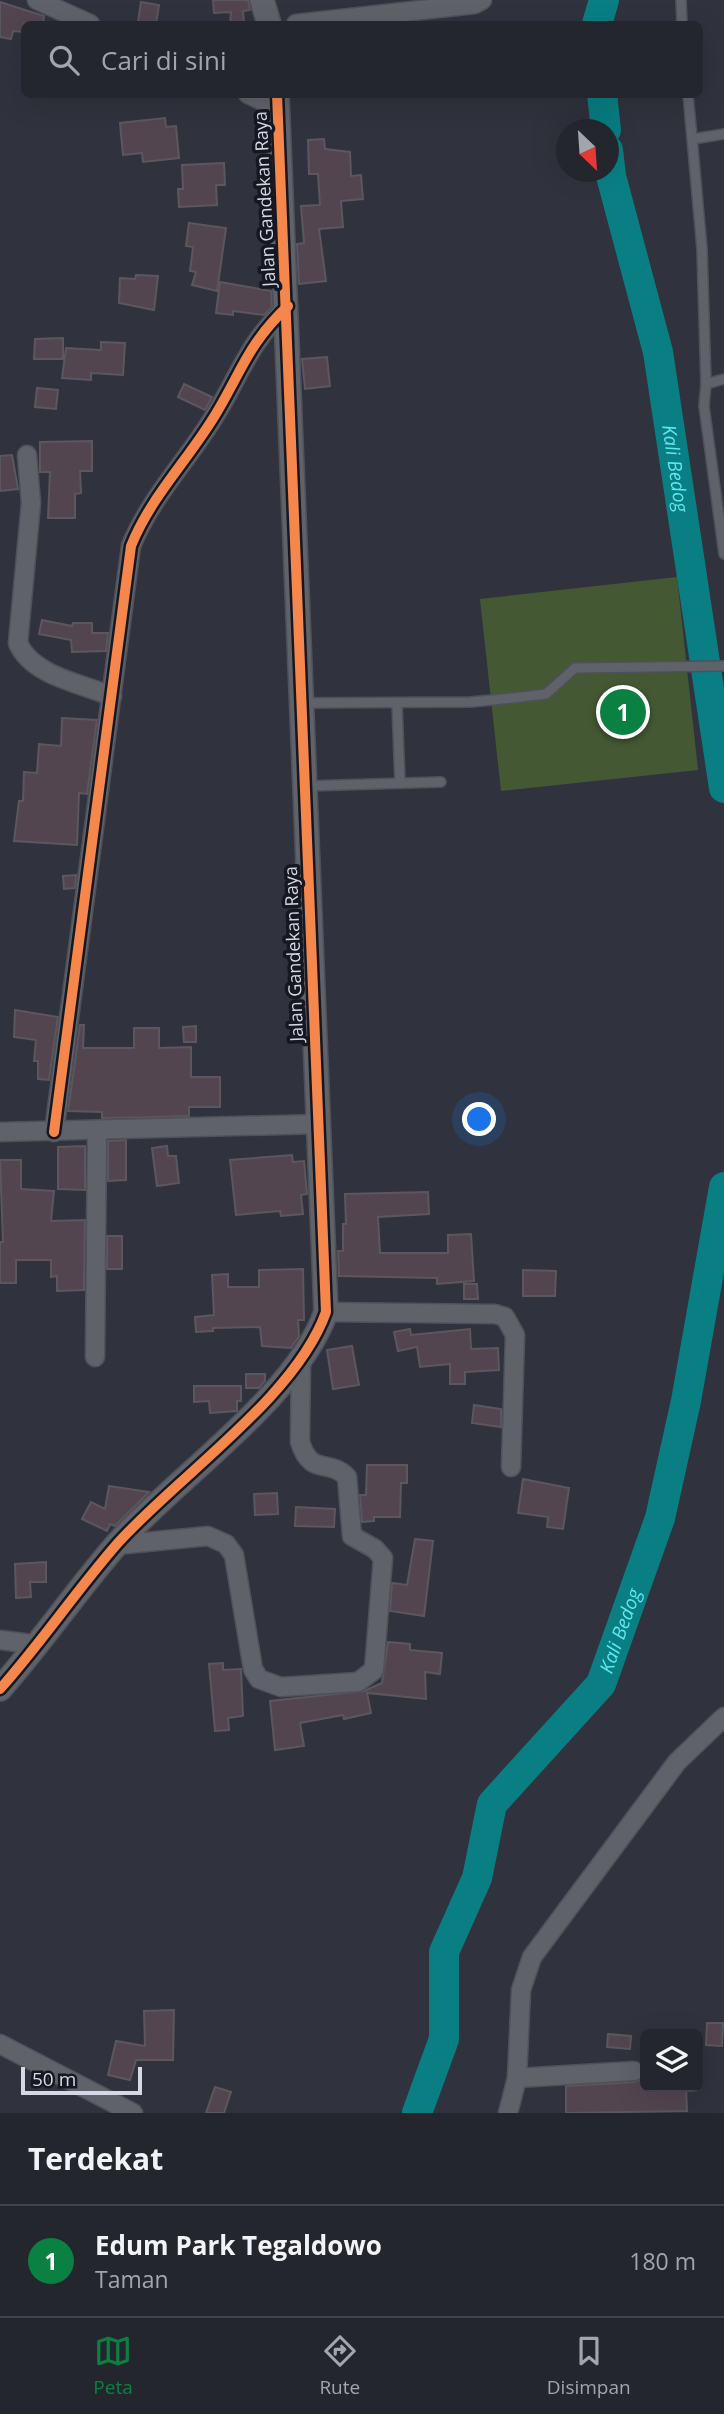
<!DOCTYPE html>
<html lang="id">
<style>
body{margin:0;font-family:"Open Sans",sans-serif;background:#2c2e36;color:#f1f3f6}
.controls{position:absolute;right:21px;bottom:21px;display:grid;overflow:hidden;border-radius:10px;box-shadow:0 7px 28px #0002}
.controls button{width:63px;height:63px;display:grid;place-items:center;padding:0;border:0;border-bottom:2px solid #41434a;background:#24262e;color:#f1f3f6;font:35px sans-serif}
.compass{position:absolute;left:556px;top:119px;width:63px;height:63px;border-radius:50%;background:#24262e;box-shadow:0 7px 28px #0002;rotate:155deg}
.scale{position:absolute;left:21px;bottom:18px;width:121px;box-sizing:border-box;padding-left:7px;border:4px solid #d5d9e5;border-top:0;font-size:19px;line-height:24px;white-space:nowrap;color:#d5d9e5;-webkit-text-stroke:5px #161821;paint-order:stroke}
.you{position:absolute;left:480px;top:1120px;width:24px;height:24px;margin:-18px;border:5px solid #fff;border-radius:50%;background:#1a73e8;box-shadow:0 0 0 10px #1a73e833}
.badge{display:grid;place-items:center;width:46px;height:46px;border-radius:50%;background:#0b8043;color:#fff;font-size:23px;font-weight:700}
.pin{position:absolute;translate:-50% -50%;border:4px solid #fff;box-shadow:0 2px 7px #0006}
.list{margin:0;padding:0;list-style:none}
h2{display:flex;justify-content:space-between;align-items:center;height:91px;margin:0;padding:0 28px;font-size:30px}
h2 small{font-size:23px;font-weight:400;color:#a3a5aa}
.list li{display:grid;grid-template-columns:46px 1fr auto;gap:21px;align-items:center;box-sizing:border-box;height:112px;padding:0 28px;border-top:2px solid #41434a}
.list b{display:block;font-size:26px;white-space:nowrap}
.list p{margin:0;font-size:23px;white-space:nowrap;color:#a3a5aa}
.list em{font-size:23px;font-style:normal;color:#a3a5aa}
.icon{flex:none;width:38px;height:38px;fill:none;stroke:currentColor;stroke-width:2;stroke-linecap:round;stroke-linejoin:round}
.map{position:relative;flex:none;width:724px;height:2113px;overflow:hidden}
.search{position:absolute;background:#24262e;box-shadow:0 7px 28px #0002;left:21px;right:21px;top:21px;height:77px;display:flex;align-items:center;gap:18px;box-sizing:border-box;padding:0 24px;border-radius:10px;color:#a3a5aa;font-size:26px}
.sheet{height:203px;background:#24262e}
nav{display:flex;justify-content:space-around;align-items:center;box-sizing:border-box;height:98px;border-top:2px solid #41434a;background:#24262e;font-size:19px;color:#a3a5aa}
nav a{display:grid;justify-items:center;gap:4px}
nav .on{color:#0b8043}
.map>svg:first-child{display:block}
.green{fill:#445933}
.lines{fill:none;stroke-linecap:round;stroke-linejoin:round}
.river{stroke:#097f84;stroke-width:30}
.building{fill:#534550;stroke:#5b575d;stroke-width:2}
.service-casing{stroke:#4e515a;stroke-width:12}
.minor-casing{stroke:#4e515a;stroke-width:21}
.tertiary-casing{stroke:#4e515a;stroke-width:26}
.service{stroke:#606269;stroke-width:9}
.minor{stroke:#606269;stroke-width:18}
.tertiary{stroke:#606269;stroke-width:23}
.cycleway-casing{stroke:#161821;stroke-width:15}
.cycleway{stroke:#f5874c;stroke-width:10}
.labels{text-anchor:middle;stroke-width:7;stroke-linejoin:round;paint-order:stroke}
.street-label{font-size:18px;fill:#d5d9e5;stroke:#161821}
.water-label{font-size:19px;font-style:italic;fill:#5ee9ef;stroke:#161821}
</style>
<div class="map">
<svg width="724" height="2113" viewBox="0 0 724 2113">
<rect width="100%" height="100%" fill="#30333d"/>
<path class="green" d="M677,577L698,770L501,791L480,599Z"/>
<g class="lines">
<g class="river">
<path d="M597,24L604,0"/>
<path d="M602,94L606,130"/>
<path id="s1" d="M608,150L611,176L658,352L724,788"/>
<path id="s2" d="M417,2113L444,2039V1952L477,1878L492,1804L601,1684L660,1518L686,1401L724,1187"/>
</g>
</g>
<g class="building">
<path d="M213,0H248L250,10L243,11L244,24H230L231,12L214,13Z"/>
<path d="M0,2L44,16L43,24H24V32L13,31L11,39L0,37Z"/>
<path d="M141,2L159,5L156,24L138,22Z"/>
<path d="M165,118L166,127L176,126L179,158L143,162L142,153L123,155L120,123Z"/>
<path d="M324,139L325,149L350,152L351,176L361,175L363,199L341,201L343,227L319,229L326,281L299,284L297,244L304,243L301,206L320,205L318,174H309L308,140Z"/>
<path d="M224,163L225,185H216L217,205L179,207L178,189H183L182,165Z"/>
<path d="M189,223L226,228L217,291L192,285L196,272L190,271L193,247L186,246Z"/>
<path d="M136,275L158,276L154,310L119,303L120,278L135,279Z"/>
<path d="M220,282L271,291L272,307L264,315L233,311V315L216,313Z"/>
<path d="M63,338V359H34L35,339Z"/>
<path d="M101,342L125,343L123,375L91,373V380L62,378L66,348L101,350Z"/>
<path d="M327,357L330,386L305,389L302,359Z"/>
<path d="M184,384L212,397L205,410L178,397Z"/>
<path d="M37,388L58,390L56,409L35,407Z"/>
<path d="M92,441V471H80L81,493L75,494V518H48L50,472H40V442Z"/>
<path d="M12,455L18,489L0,491V456Z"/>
<path d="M42,620L72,626L73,623H92V633H108L106,651L72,652L71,640L39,634Z"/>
<path d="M62,718L97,720L87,794L79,793L77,845L14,841L19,801H23L24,772L37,773L39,744L61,746Z"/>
<path d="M76,875L75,888L64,889L63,876Z"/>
<path d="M15,1010L58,1017L49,1080L38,1079V1061H34L36,1040L14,1037Z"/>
<path d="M80,1025H84L83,1048H134V1028H159V1048L191,1047V1077H220V1107H189V1116L160,1117L102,1118V1112L68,1111Z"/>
<path d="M196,1026V1042H184L183,1027Z"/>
<path d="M126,1140V1180L108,1181V1141Z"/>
<path d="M85,1146V1190L58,1189V1147Z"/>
<path d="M167,1146L168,1156H176L179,1183L157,1186L152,1148Z"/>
<path d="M292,1155L293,1162L304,1161L307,1194L301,1195L303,1214L281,1216L280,1211L236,1215L230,1160Z"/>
<path d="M0,1160H21V1189L54,1191L51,1221L85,1220L84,1290L57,1291V1276L51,1277V1260H16V1283H0V1242H3Z"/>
<path d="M428,1192L429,1214L378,1217L380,1253H448V1235L471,1234L474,1281L437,1284V1278L339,1276L338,1251H343V1224H346L345,1194Z"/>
<rect x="107" y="1236" width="15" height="33"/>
<path d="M303,1269L304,1320H298L299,1336L291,1348L262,1346L260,1327L213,1328V1331L196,1332L195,1317L214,1315L212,1275L228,1274V1287H259V1270Z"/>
<path d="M523,1270L556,1271L555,1296H523Z"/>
<path d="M464,1284H477L478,1299H464Z"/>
<path d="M410,1329L411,1335L470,1329L471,1349L498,1348L499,1370L465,1372V1384H450V1364L420,1367L417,1347L398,1351L394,1332Z"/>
<path d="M352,1346L359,1385L333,1389L327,1350Z"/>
<path d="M246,1374H265V1381L259,1388H246Z"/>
<path d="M194,1386H241V1401H237V1411L210,1413L209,1401L194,1402Z"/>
<path d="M474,1405L501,1409V1427L472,1423Z"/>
<path d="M367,1465H407V1483H401L400,1517H374V1521L362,1522L360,1495H366Z"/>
<path d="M523,1479L569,1488L563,1529L547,1527L548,1517L518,1513Z"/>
<path d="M109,1486L149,1492L115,1526L110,1524L107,1531L82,1519L91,1502L105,1509Z"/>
<path d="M277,1493L278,1514L255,1515L254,1494Z"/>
<path d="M296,1507L335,1509L334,1527L295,1526Z"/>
<path d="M415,1539L433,1541L424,1616L390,1611L392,1583L407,1585Z"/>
<path d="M46,1562V1582H30L31,1597L16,1598L15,1564Z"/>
<path d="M388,1642L410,1644V1650L442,1653L440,1674L425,1672L426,1699L367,1693L371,1713L344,1719L343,1715L300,1723L304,1746L275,1750L270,1701L364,1691L382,1683Z"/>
<path d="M223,1663V1670L241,1669L243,1716L228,1718L229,1730L215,1731L209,1664Z"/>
<path d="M174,2010L173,2060H136L130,2080L108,2075L116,2041L145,2046L144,2011Z"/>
<path d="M707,2023H723L722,2046L706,2045Z"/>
<path d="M608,2034L631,2036L630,2049L607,2047Z"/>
<path d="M645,2077V2087H686L687,2111L566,2113V2086L635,2082Z"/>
<path d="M215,2087L231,2092L224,2113H206Z"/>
</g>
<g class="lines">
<g class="service-casing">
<g id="service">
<path d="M681,0L682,24"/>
<path d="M688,94L702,249L706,384L704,406L724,554"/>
<path d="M693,139L724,134"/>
<path d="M706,384L724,379"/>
<path d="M302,703L471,702L512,698L546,694L575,668L724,666"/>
<path d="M397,703L400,783"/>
<path d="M306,786L441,782"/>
</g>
</g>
<g class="minor-casing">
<g id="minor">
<path d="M37,0L90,24"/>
<path d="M296,24L475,4L482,0"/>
<path d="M248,94L278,108"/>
<path d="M27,455L31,503L18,643C31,675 81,684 112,696"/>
<path d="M0,1132L319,1124"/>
<path d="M54,1132L131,546C151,496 190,458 217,412C243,368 249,343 288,306"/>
<path d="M326,1312L495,1314L505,1317L515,1335L511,1467"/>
<path d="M95,1357L97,1131"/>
<path d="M116,1545L208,1536L226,1544L234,1555L253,1669L259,1679L281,1687L358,1682L374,1670L383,1558L375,1549L352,1536L347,1477C329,1458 311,1477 300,1442L301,1357"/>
<path d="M0,1640L39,1645"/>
<path d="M0,2044L133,2113"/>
<path d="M517,2078L634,2071"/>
<path d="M508,2113L517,2078L521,1990L532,1957L677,1762L724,1717"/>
</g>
</g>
<g class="tertiary-casing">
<g id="tertiary">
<path d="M262,0L269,24"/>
<path d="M0,1689C41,1643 76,1591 117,1544C178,1476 296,1397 326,1312L277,94"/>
</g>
</g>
<use href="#service" class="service"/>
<use href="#minor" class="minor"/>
<use href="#tertiary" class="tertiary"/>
<g class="cycleway-casing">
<g id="cycleway">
<path d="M54,1132L131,546C151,496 190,458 217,412C243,368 249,343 288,306"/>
<path d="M0,1689C41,1643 76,1591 117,1544C178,1476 296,1397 326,1312L277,94"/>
</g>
</g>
<use href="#cycleway" class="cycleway"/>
</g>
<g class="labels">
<g class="street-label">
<text transform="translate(265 199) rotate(-93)" y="6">Jalan Gandekan Raya</text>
<text transform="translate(294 954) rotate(-92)" y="6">Jalan Gandekan Raya</text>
</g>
<g class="water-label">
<text dy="7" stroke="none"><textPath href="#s1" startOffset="326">Kali Bedog</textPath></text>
<text dy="7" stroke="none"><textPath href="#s2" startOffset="541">Kali Bedog</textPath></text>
</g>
</g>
</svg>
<div class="controls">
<button><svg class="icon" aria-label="layers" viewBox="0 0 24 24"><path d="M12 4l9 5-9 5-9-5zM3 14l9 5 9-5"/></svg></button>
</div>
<svg class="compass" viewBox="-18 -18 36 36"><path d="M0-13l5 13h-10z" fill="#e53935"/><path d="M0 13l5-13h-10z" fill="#a3a5aa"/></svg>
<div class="scale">50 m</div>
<div class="you"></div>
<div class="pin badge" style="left:623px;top:712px">1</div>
<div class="search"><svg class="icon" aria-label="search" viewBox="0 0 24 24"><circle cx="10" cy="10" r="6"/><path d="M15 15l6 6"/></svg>Cari di sini</div>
</div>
<section class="sheet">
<h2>Terdekat<small></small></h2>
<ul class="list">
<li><span class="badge">1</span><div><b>Edum Park Tegaldowo</b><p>Taman</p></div><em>180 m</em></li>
</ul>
</section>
<nav>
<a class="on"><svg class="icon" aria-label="map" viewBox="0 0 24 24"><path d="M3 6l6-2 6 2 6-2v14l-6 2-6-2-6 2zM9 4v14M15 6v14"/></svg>Peta</a>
<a><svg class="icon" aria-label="directions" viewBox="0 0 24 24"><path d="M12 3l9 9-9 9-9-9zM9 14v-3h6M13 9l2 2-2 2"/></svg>Rute</a>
<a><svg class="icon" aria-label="saved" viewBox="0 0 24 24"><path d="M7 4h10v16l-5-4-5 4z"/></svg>Disimpan</a>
</nav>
